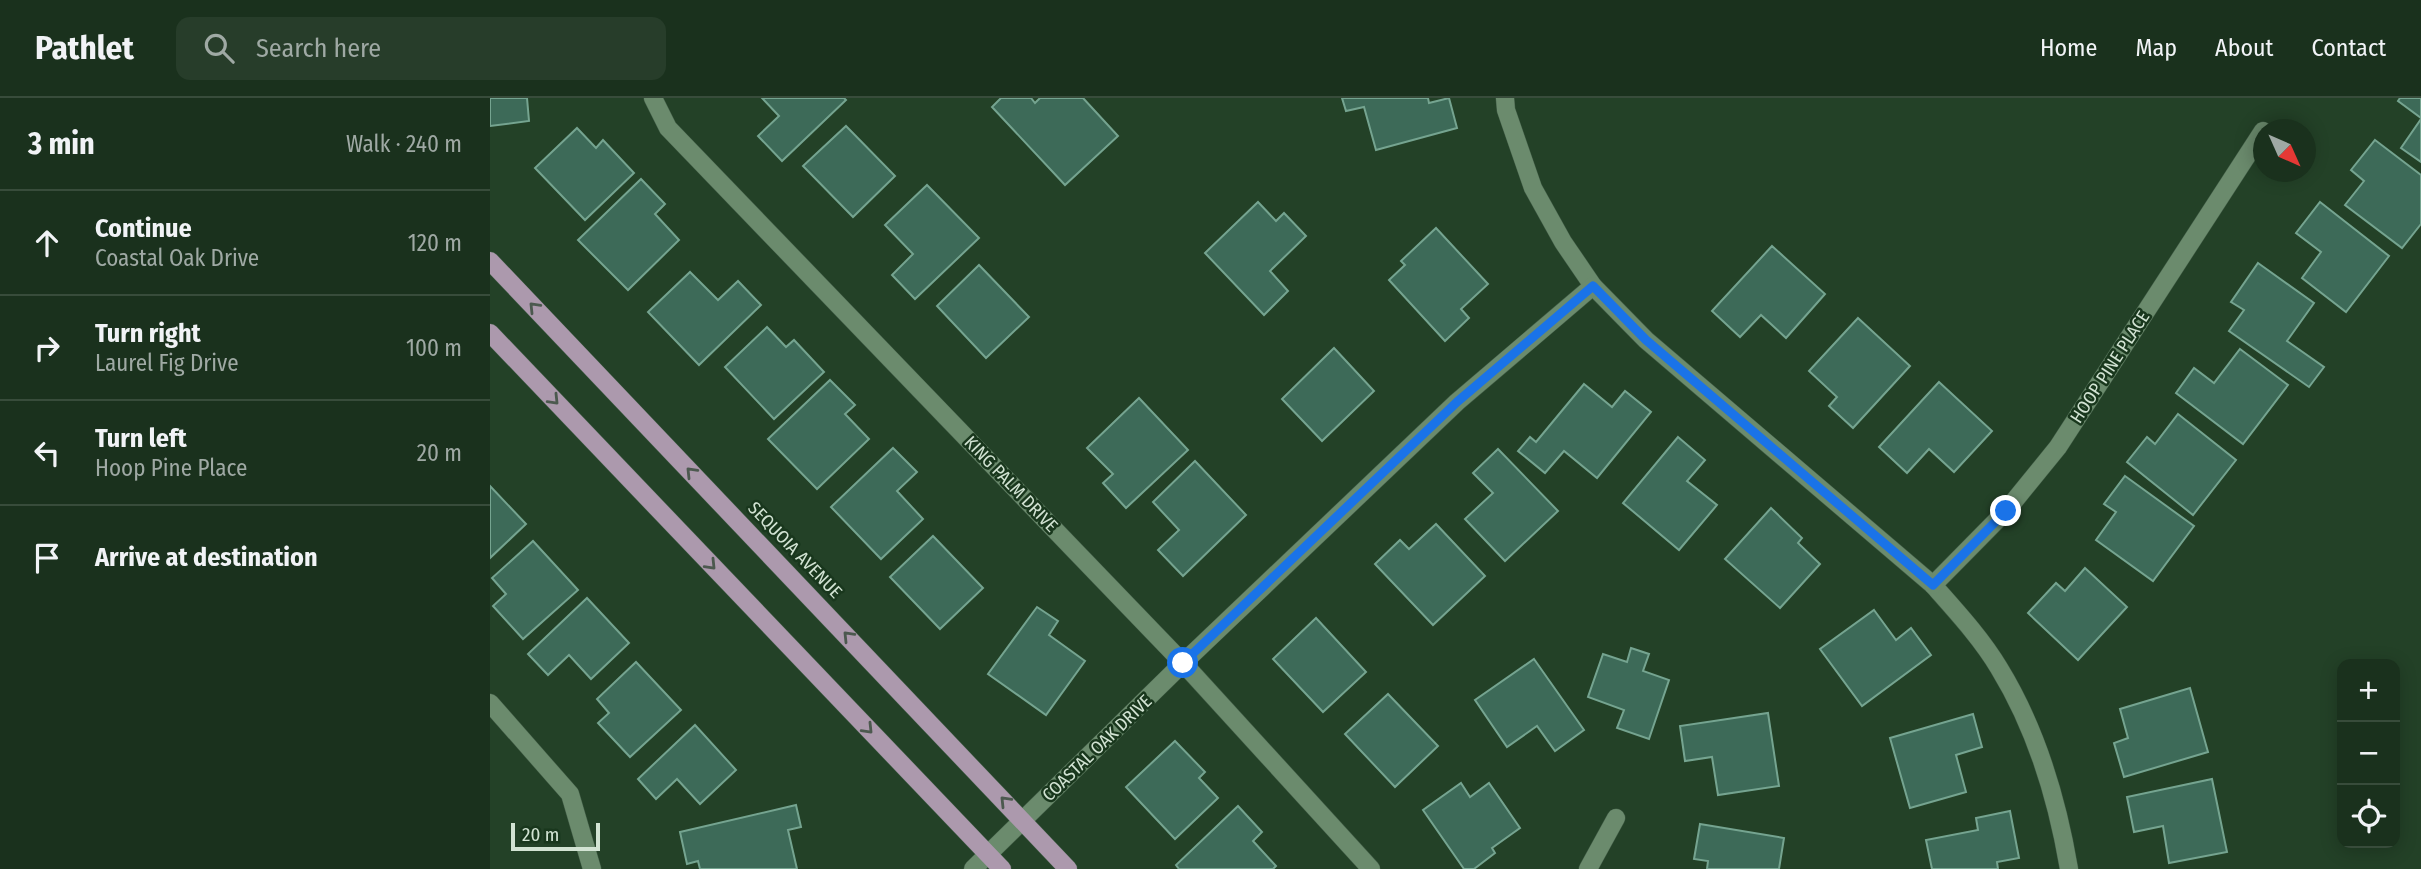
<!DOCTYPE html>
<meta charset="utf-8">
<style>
body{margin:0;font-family:"Fira Sans Condensed",sans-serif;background:#273d2a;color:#f1f3f6}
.controls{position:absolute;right:21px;bottom:21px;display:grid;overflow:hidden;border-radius:14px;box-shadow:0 4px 18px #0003}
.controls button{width:63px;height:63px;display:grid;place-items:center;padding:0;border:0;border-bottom:2px solid #384c3b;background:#1a311d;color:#f1f3f6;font:35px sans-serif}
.compass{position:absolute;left:1763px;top:21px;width:63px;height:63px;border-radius:50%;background:#1a311d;box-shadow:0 4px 18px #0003;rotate:135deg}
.scale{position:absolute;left:21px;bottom:18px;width:89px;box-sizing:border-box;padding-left:7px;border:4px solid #d2e3d3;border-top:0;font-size:19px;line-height:24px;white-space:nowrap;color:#d2e3d3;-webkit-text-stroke:5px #19371d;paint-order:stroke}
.stop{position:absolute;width:21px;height:21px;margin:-16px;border:5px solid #1a73e8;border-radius:50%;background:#fff}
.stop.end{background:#1a73e8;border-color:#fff;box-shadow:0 2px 7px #0008}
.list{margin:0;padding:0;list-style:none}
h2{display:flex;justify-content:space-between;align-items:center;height:91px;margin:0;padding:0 28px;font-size:30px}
h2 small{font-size:23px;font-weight:400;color:#9fa9a4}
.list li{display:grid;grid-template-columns:46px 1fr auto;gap:21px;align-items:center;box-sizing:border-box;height:105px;padding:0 28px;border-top:2px solid #384c3b}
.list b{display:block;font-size:26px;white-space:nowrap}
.list p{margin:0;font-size:23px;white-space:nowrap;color:#9fa9a4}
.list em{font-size:23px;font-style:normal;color:#9fa9a4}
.icon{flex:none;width:38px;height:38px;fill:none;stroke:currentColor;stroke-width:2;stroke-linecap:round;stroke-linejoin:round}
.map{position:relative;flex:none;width:1931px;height:771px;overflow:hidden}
header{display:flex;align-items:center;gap:42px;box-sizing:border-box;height:98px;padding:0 35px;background:#1a311d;border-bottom:2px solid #384c3b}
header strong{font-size:33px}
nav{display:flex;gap:38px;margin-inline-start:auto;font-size:24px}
.search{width:490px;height:63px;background:#273d2a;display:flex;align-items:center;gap:18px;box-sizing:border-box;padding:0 24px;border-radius:14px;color:#9fa9a4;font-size:26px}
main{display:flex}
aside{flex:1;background:#1a311d}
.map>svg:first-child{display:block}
.building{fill:#3d6a58;stroke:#75a490;stroke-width:2}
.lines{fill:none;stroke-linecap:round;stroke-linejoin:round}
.minor-casing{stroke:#415c46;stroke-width:19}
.major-casing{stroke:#415c46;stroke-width:19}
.minor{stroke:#6b8b6d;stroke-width:18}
.major{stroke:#ac99ad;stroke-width:18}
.oneway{stroke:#4c594f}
.route{stroke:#1a73e8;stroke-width:9}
.labels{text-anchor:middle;stroke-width:5;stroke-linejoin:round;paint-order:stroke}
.street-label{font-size:18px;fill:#d2e3d3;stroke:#19371d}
</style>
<header>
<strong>Pathlet</strong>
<div class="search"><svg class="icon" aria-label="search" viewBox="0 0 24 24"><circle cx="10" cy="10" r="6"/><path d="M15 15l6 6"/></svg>Search here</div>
<nav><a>Home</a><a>Map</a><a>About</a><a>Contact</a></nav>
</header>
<main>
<aside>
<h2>3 min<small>Walk · 240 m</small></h2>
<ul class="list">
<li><svg class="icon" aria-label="ahead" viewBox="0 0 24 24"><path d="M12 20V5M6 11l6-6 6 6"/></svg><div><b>Continue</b><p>Coastal Oak Drive</p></div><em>120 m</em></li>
<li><svg class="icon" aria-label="right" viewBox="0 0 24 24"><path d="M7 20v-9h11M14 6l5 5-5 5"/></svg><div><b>Turn right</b><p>Laurel Fig Drive</p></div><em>100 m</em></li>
<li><svg class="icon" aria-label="left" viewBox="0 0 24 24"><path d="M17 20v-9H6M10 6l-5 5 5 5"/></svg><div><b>Turn left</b><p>Hoop Pine Place</p></div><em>20 m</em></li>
<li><svg class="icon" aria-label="arrive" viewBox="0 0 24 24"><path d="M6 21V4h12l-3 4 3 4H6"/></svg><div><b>Arrive at destination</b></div></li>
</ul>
</aside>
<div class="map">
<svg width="1931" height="771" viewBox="0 0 1931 771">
<rect width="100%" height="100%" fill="#234127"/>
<g class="building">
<path d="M0,0H37L39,23L0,28Z"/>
<path d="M272,0H354L356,2L292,63L268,38L289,18Z"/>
<path d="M511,0H541L545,5L550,0H593L628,38L575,87L502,9Z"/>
<path d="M852,0H938L939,5L959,0L967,30L886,52L874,9L856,13Z"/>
<path d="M1910,0H1931V20L1908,3Z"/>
<path d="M1931,21V64L1911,50Z"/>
<path d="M356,28L405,78L363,119L313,68Z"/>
<path d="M87,30L106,50L113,42L144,75L95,122L45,70Z"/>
<path d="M1885,42L1931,77V126L1912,150L1855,107L1874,83L1861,72Z"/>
<path d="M151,81L175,106L165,116L189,142L138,192L88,142Z"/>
<path d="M437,87L489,140L425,201L402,177L423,156L395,127Z"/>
<path d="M768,104L786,123L794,115L816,138L780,173L798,193L774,217L715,155Z"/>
<path d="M1830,104L1899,158L1856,214L1812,180L1831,154L1806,135Z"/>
<path d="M946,130L998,186L971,211L979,220L955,243L899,182L915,167L911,163Z"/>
<path d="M1282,148L1335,196L1296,240L1271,217L1250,239L1222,213Z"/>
<path d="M1768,165L1824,205L1797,243L1834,269L1819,289L1739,233L1754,212L1741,204Z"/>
<path d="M489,167L539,219L496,260L447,208Z"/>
<path d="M200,174L228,202L248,183L271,207L209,267L158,214Z"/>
<path d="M1368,220L1420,268L1363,330L1339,308L1347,299L1319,273Z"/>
<path d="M277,229L296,249L304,242L334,274L284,321L235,269Z"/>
<path d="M844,250L884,293L832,343L792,301Z"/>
<path d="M1750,251L1798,287L1753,346L1686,295L1704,270L1724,285Z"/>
<path d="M340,282L365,307L355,316L379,341L327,391L278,341Z"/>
<path d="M1449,284L1502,333L1464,374L1439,351L1417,375L1389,349Z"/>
<path d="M1094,286L1122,309L1135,293L1161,314L1107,380L1074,353L1055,375L1028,353L1040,339L1046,344Z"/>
<path d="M649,300L698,352L636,410L613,385L623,376L597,350Z"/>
<path d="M1688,316L1746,362L1703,417L1637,364L1657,339L1665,346Z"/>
<path d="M1188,339L1215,362L1197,383L1227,407L1189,452L1133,405Z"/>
<path d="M403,350L427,374L407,393L433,421L391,461L341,409Z"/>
<path d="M1008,351L1068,413L1015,463L975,421L1003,395L983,375Z"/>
<path d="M705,363L756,417L693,478L668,452L689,432L663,404Z"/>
<path d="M1635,378L1704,428L1663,483L1606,442L1626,414L1614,406Z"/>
<path d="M0,388L36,426L0,460Z"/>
<path d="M1281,410L1312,440L1308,445L1330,466L1290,510L1235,461Z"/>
<path d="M946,426L995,478L943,527L885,466L910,442L919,451Z"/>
<path d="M443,438L493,490L450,531L400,479Z"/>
<path d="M43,443L88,492L33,541L3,508L16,496L2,480Z"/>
<path d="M1595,470L1637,509L1588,562L1538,515L1566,485L1575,493Z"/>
<path d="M97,500L139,545L101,581L79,557L58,577L38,556Z"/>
<path d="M547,509L568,523L559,537L595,563L556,617L498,576Z"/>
<path d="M1384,512L1406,542L1421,530L1441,557L1372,608L1330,551Z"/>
<path d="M826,520L876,574L833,614L783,561Z"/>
<path d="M1141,550L1159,556L1153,573L1179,582L1159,641L1127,630L1134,612L1098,599L1113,556L1137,564Z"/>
<path d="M1044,561L1094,632L1065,653L1047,628L1017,649L985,602Z"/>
<path d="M146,564L191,612L140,659L108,625L119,615L107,601Z"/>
<path d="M1700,590L1718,654L1634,679L1624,645L1638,640L1630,611Z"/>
<path d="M898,596L948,648L905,689L855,636Z"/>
<path d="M1278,615L1289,688L1228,697L1222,659L1195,663L1190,628Z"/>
<path d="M1483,616L1492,649L1466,657L1476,694L1420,710L1400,640Z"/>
<path d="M205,627L246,672L210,706L187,681L166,701L148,681Z"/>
<path d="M685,643L715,674L709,680L728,700L685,741L636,689Z"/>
<path d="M1722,681L1737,754L1679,765L1673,728L1644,734L1637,699Z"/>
<path d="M971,685L980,699L999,685L1030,730L1002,750L1005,755L984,771H974L933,712Z"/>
<path d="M306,707L311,729L298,732L307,771H210L208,763L197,766L190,734Z"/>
<path d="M748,708L772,734L763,743L786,768L783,771H689L686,767Z"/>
<path d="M1520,713L1529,760L1507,764L1508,771H1442L1436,742L1488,732L1486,720Z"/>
<path d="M1210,726L1294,740L1289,771H1217L1218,763L1204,761Z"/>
</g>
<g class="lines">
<g class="minor-casing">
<g id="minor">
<path d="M163,0L178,30L693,565L881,771"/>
<path d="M1015,0L1016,12L1043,90L1073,144L1103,188L1156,242L1443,487C1466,513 1491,540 1509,570C1547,632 1567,700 1579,771"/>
<path d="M1443,487L1516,413L1568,349L1773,33"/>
<path d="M0,605L80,696L102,771"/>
<path d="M483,771L693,565L967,304L1103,188"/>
<path d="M1098,771L1126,720"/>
</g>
</g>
<g class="major-casing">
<g id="major">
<path d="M0,163L578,771"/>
<path d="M0,235L512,771"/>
</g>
</g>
<use href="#minor" class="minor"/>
<use href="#major" class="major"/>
</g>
<defs><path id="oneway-chevron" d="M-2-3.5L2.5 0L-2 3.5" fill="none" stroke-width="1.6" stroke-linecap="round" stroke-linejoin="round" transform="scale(1.75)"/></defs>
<g class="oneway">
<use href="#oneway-chevron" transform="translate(44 209) rotate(-134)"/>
<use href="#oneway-chevron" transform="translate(64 302) rotate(46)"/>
<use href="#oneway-chevron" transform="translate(201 374) rotate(-134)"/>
<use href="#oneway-chevron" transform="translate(221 467) rotate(46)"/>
<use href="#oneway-chevron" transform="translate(358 538) rotate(-134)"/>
<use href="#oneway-chevron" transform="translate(378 631) rotate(46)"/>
<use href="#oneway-chevron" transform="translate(515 703) rotate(-134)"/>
</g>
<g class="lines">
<path class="route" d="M693,565L967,304L1103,188L1156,242L1443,487L1516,413"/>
</g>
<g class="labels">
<g class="street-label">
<text transform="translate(1620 269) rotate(-57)" y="6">HOOP PINE PLACE</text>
<text transform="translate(521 386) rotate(46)" y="6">KING PALM DRIVE</text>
<text transform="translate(305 452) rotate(46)" y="6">SEQUOIA AVENUE</text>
<text transform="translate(607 650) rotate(-44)" y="6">COASTAL OAK DRIVE</text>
</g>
</g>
</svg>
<div class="controls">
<button>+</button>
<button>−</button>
<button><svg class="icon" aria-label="locate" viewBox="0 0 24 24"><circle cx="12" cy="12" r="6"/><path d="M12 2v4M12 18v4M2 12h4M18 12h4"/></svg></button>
</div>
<svg class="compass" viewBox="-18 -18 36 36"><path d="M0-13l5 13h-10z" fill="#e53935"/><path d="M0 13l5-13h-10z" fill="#9fa9a4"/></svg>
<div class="scale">20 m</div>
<div class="stop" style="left:693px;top:565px"></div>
<div class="stop end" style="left:1516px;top:413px"></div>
</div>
</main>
